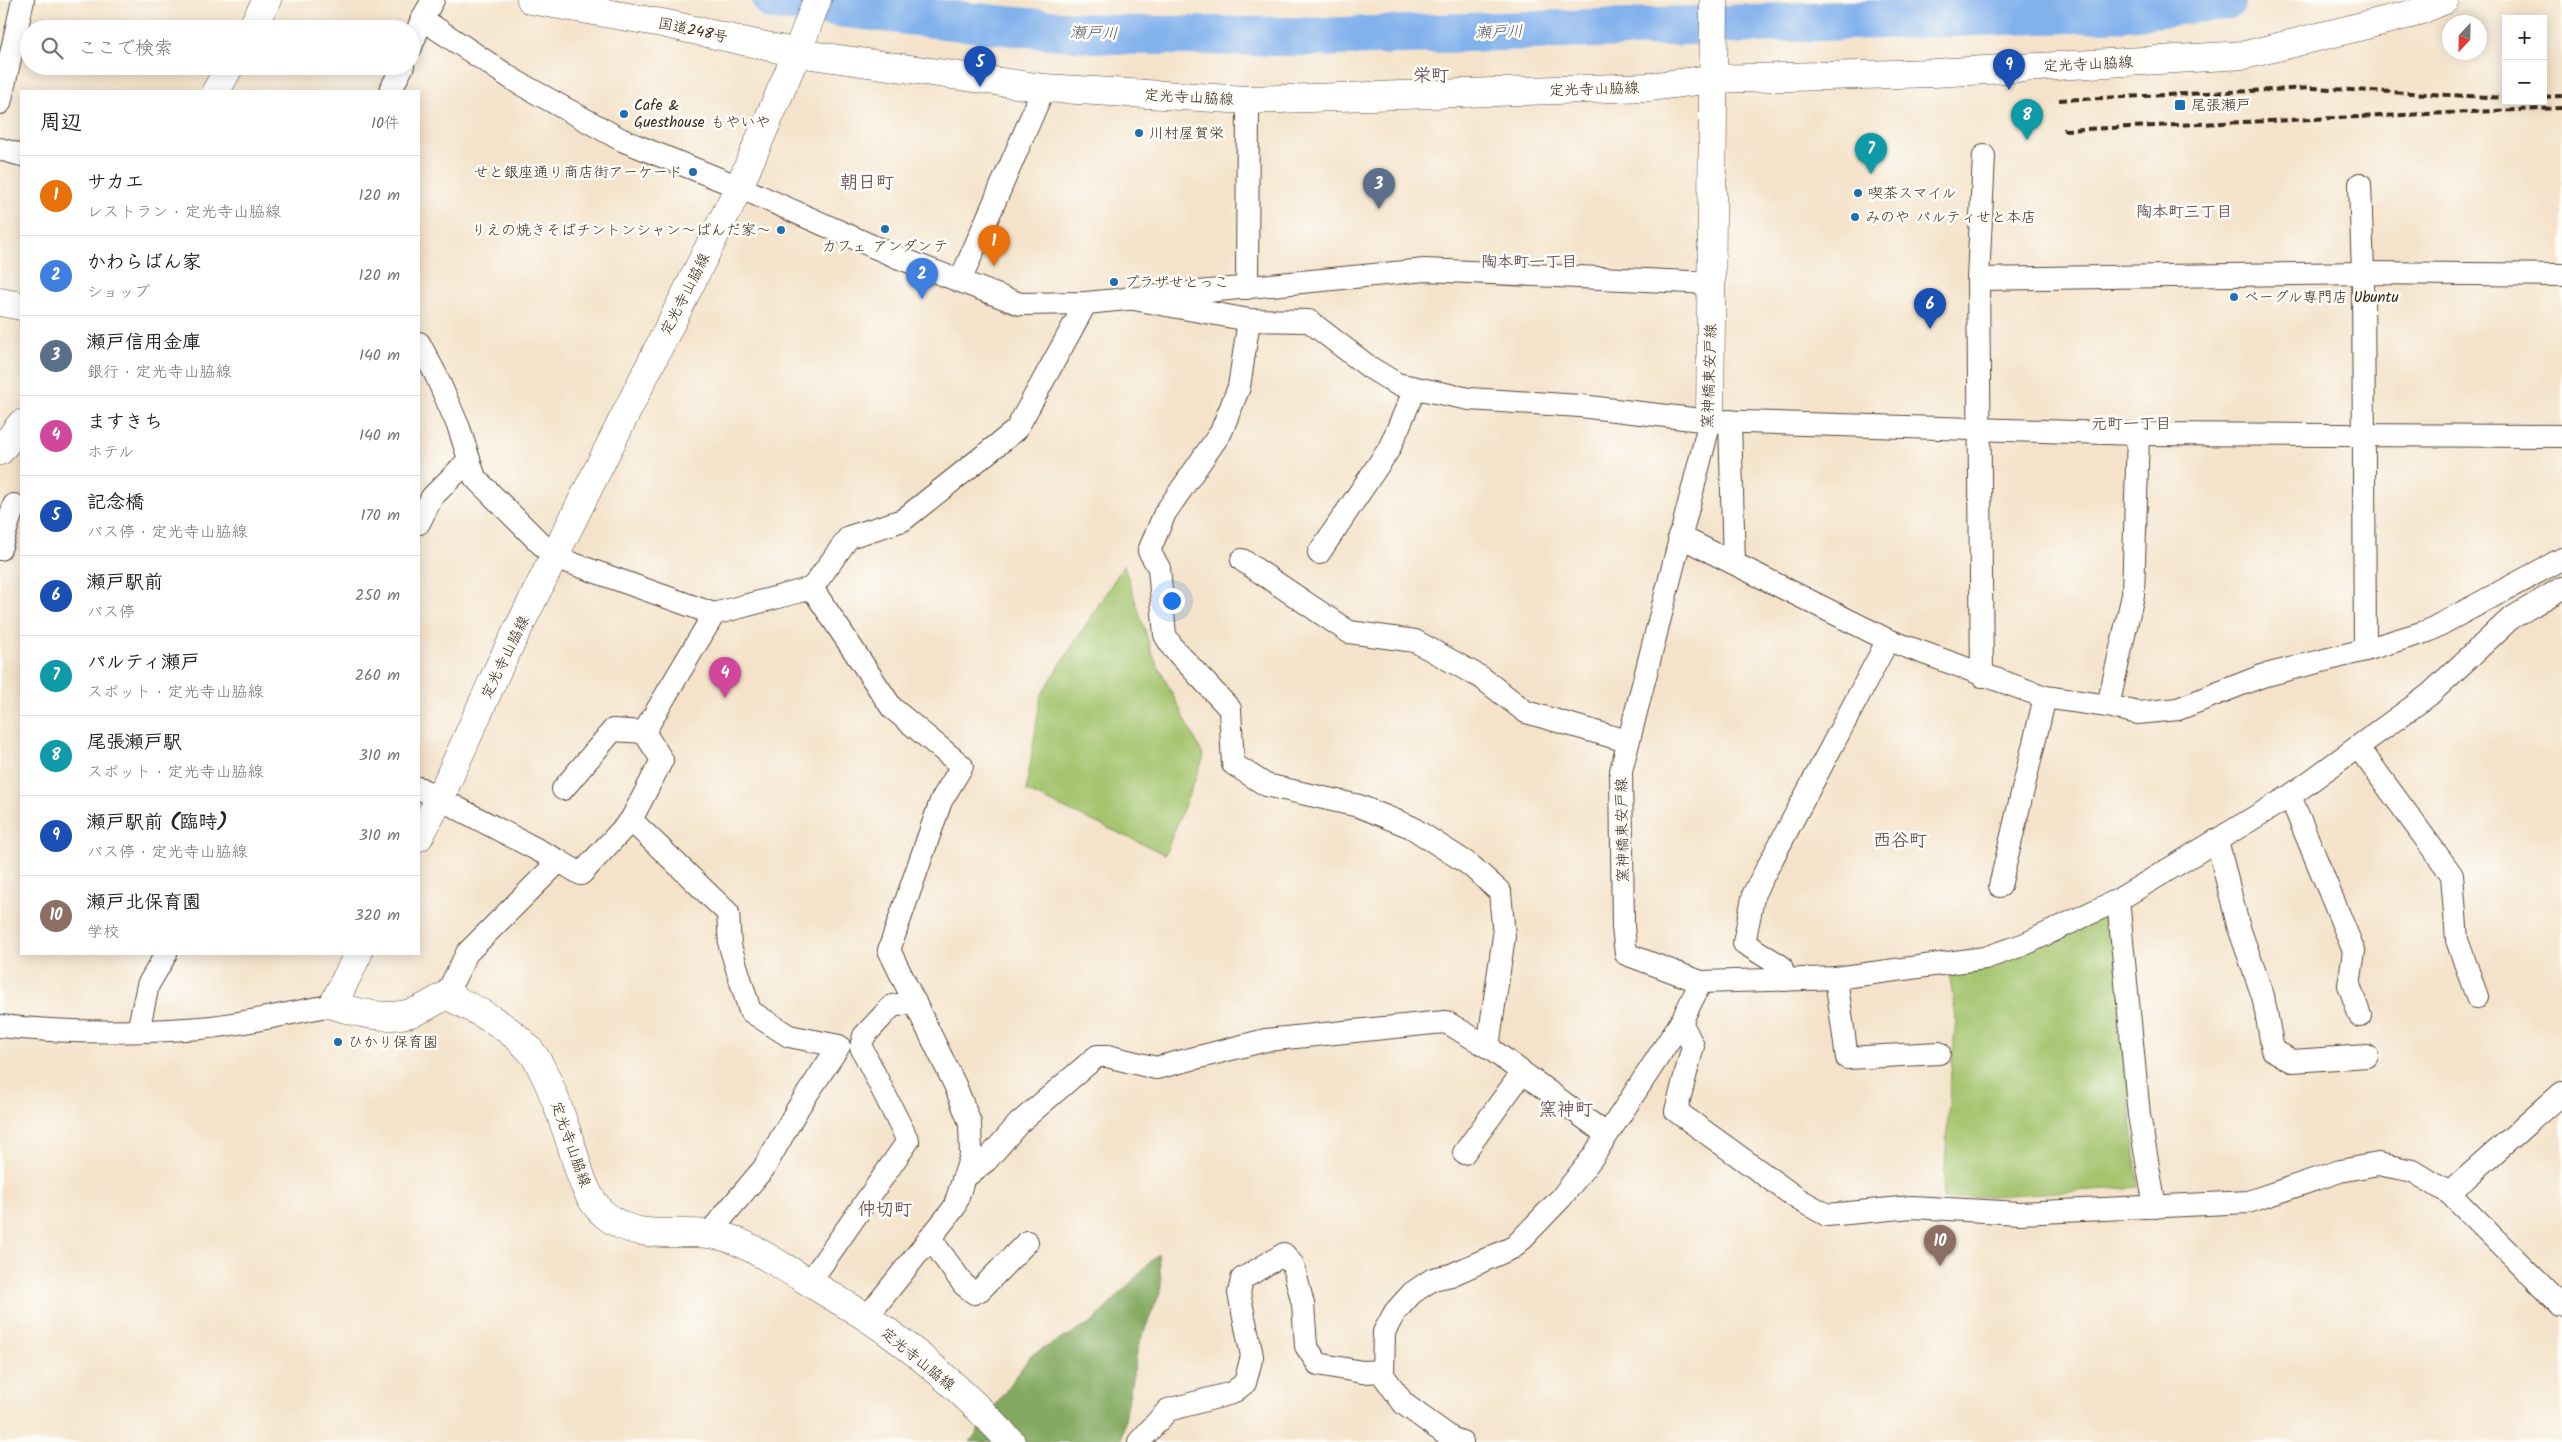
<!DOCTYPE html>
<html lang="ja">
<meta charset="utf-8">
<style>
body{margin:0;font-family:Kalam,"Klee One",sans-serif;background:#f2f2f2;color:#222}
.controls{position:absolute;right:15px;top:15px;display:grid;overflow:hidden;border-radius:0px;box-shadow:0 2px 12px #0003}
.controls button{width:45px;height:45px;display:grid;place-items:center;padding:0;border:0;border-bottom:1px solid #e0e0e0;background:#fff;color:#222;font:25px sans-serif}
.compass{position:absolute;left:2442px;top:15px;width:45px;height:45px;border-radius:50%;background:#fff;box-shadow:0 2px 12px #0003;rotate:202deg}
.you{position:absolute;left:1171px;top:600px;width:18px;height:18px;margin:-12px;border:4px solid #fff;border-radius:50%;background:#1a73e8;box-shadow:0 0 0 8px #1a73e833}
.badge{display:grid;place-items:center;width:32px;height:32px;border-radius:50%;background:#1a73e8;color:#fff;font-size:16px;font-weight:700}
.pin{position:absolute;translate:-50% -41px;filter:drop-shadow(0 1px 2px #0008)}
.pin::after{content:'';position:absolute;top:26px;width:18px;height:15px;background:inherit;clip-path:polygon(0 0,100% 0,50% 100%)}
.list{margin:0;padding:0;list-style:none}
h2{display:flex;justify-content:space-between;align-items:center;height:65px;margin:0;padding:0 20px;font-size:21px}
h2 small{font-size:16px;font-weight:400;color:#767676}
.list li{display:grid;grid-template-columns:32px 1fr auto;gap:15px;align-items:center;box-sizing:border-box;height:80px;padding:0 20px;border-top:1px solid #e0e0e0}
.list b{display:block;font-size:19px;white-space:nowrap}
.list p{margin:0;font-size:16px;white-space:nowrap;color:#767676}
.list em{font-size:16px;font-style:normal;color:#767676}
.icon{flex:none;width:28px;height:28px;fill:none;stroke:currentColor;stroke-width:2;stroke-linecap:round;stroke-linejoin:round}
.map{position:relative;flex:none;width:2562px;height:1442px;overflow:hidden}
.search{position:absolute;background:#fff;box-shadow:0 2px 12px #0003;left:20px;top:20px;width:400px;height:55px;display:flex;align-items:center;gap:12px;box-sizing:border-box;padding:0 18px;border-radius:28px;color:#767676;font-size:19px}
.panel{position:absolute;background:#fff;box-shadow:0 2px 12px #0003;left:20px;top:90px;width:400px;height:865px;border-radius:0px}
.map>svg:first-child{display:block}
.green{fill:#a4c56e;stroke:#707846}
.forest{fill:#83aa61;stroke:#5f6a40}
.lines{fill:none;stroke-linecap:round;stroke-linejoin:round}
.river{stroke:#82b1ec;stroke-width:39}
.street-casing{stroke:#574638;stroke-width:24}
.secondary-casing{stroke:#574638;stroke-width:29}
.highway-casing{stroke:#574638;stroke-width:29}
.street{stroke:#fff;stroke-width:22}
.secondary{stroke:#fff;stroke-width:28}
.highway{stroke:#fff;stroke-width:28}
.rail{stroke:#3b2a1e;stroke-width:4;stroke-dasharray:8 4;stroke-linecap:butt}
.poi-dot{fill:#1f6fb2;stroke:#fdfcf7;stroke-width:2}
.labels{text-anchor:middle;stroke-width:5;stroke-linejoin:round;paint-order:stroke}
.street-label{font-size:15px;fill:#3b2a1e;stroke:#fdfcf7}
.poi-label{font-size:15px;fill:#3b2a1e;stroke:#fdfcf7;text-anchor:start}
.water-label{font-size:16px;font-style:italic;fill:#545966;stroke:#fdfcf7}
.neighbourhood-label{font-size:16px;font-weight:bold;fill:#6d585f;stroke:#fdfcf7}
.quarter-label{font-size:18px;font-weight:bold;fill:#6d585f;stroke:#fdfcf7}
</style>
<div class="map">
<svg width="2562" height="1442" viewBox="0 0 2562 1442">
<rect width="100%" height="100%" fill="#fdfcf7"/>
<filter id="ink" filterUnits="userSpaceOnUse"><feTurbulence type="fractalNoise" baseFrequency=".02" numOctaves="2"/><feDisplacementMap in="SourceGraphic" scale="10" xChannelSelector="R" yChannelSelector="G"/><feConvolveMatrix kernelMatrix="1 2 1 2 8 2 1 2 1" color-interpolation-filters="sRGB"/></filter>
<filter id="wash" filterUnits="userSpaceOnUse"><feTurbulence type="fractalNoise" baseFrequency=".0096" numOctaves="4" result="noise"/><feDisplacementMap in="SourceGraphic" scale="20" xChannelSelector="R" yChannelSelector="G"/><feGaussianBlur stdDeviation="1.12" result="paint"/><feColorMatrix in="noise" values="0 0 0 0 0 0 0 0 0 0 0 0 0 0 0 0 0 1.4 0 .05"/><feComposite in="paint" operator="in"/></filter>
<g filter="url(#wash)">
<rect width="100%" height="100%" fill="#f4e3ca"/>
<g class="green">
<path d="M1124,565L1153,656L1204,757L1165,854L1026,791L1041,695Z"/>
<path d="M2112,913L2138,1187L1943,1199L1950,1083L1956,1019L1948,965Z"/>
</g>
<path class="forest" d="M1158,1254L1162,1288L1138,1346L1121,1442H970L1031,1355L1092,1323Z"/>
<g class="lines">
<path class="river" d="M772,0L958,21L1077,32L1122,35L1326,37L2121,12L2227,0"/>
</g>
</g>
<g filter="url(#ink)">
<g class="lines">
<g class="street-casing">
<g id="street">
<path d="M422,19L517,82L622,140L739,187L897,257L1020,304L1086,303L1425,270L1711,283"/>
<path d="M411,47L422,19L433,0"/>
<path d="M390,91L403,66"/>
<path d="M0,103L23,0"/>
<path d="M0,149L21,155"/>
<path d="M2360,184L2363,273L2365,650"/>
<path d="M1978,279L2363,273L2562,275"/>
<path d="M960,281L1044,88"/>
<path d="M1247,288L1248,100"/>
<path d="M1128,298L1249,320L1309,321L1369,367L1397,384L1469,399L1580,406L1710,421L2138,434L2562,436"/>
<path d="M1249,320L1239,387L1221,432L1165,513L1149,551L1159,568L1165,635L1173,648L1230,709L1233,764L1266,785L1359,806L1411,827L1470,865L1500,892L1504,936L1488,1047"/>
<path d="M419,343L435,373L459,428L475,478L554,557L714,614L812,588L849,537L903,520L1016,430L1086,303"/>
<path d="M1710,421L1621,771L1623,927L1626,954L1701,982L1836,978L1985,958L2025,944L2118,900L2290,796L2429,695L2510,619L2562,588"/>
<path d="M1730,421L1734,563"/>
<path d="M419,523L432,497L469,460"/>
<path d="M1679,536L1888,640L2045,697L2108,706L2138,713L2178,709L2262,676L2365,650L2428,631L2562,559"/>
<path d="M0,549L14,505"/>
<path d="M1319,553L1389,449L1415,389"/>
<path d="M1242,560L1349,632L1415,641L1482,678L1526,712L1627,741"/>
<path d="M812,588L892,708L962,766L941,801L889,950L955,1085L970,1123L971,1156L954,1208L867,1317"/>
<path d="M1982,676L1978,279L1984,156"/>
<path d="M2108,706L2133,595L2138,434"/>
<path d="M2359,748L2452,875L2457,940L2477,997"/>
<path d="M419,788L559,861"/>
<path d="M563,789L613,730L644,732"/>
<path d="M2290,796L2354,951L2349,985L2360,1016"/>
<path d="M631,820L728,913L730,946L750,1011L789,1036L839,1046L798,1108L764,1168L710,1232"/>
<path d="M2217,840L2238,925L2263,996L2273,1050L2292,1061L2367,1056"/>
<path d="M2000,886L2045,697"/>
<path d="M2118,900L2139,1115L2155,1207"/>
<path d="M1836,978L1847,1058L1939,1053"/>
<path d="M1785,980L1781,966L1744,943L1754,893L1888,640"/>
<path d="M446,995L467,953L559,861L581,874L631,820L662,760L644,732L714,614"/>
<path d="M1681,1022L1693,1046L1676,1111L1798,1199L1827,1215L1912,1207L2020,1213L2248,1202L2340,1171L2378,1164L2413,1171L2449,1193L2562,1306"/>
<path d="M0,1026C66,1033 135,1033 201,1028C245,1024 289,1013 333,1005"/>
<path d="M138,1031L148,985L166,954"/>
<path d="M1464,1153L1522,1073"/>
<path d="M963,1179L987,1160L1019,1123L1097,1056H1107L1156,1068L1266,1040L1433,1023L1446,1022L1488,1047L1606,1134"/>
<path d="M2449,1193L2562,1093"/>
<path d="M930,1238L964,1285L974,1293L980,1290L1027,1242"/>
<path d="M809,1283L908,1141L861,1047L864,1036L892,1006L915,1002"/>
<path d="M1139,1442L1168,1410L1232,1393L1245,1383L1252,1356L1239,1293L1242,1279L1284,1254L1293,1265L1303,1304L1306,1346L1318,1364L1362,1372L1383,1371"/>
<path d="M1462,1442L1451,1438L1404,1404L1383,1375L1384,1332L1395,1312L1412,1293L1433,1279L1451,1275L1514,1247L1561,1198L1592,1158L1681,1022L1701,982"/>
</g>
</g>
<g class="secondary-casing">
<g id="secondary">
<path d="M251,29L267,0"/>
<path d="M216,91L230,66"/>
<path d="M0,302L21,306"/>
<path d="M1710,421L1714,0"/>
<path d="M0,451L21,424"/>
<path d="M419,837L439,800L498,669L739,187L797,53L1044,88L1248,100L1649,87L1712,79L1934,73L2245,55L2411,14L2445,0"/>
<path d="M358,954L333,1005C357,1013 388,1021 414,1012C425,1008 436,1001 446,995C476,1010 506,1024 529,1049C546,1067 565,1126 573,1151C580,1174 586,1199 605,1215C643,1247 690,1223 734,1240C758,1250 781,1266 804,1279C824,1292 846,1304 866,1317C918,1351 968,1396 1011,1442"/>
</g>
</g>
<g class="highway-casing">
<path id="highway" d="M531,0L662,23L797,53L817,0"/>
</g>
<use href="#street" class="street"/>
<use href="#secondary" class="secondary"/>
<use href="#highway" class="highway"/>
<g class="rail">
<path d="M2543,97L2562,96"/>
<path d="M2059,100L2313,88L2506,98"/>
<path d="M2063,130L2562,108"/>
</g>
</g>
</g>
<g class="poi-dot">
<rect x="2174" y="99" width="12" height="12" rx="2.5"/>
<circle cx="624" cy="114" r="5"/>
<circle cx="1139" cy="133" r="5"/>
<circle cx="693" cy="172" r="5"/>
<circle cx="1858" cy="193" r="5"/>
<circle cx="1855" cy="217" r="5"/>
<circle cx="885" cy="229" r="5"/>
<circle cx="781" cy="230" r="5"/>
<circle cx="1114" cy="282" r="5"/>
<circle cx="2234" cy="297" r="5"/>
<circle cx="338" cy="1042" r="5"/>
</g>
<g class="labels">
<g class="street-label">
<text transform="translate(693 30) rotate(12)" y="5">国道248号</text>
<text transform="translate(2088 64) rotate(-3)" y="5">定光寺山脇線</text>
<text transform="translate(1594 89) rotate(-2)" y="5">定光寺山脇線</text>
<text transform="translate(1189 97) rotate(3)" y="5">定光寺山脇線</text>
<text transform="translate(685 294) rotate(-63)" y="5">定光寺山脇線</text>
<text transform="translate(1709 376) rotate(-88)" y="5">窯神橋東安戸線</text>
<text transform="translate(505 657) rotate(-64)" y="5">定光寺山脇線</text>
<text transform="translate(1622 830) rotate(-91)" y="5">窯神橋東安戸線</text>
<text transform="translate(571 1144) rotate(70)" y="5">定光寺山脇線</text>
<text transform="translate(918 1359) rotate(39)" y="5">定光寺山脇線</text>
</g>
<g class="poi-label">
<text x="634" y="110">Cafe &amp;<tspan x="634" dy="17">Guesthouse もやいや</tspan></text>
<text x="2191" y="110">尾張瀬戸</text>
<text x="1149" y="138">川村屋賀栄</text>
<text x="683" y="177" text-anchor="end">せと銀座通り商店街アーケード</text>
<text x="1868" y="198">喫茶スマイル</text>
<text x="1865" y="222">みのや パルティせと本店</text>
<text x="771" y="235" text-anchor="end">りえの焼きそばチントンシャン～ぱんだ家～</text>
<text x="885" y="251" text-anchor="middle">カフェ アンダンテ</text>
<text x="1124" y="287">プラザせとっこ</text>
<text x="2244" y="302">ベーグル専門店 Ubuntu</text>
<text x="348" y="1047">ひかり保育園</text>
</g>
<g class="water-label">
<text transform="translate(1499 31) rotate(-2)" y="6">瀬戸川</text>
<text transform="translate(1094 32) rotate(2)" y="6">瀬戸川</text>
</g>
<g class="neighbourhood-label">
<text x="2184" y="217">陶本町三丁目</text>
<text x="1529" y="267">陶本町一丁目</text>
<text x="2131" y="429">元町一丁目</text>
</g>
<g class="quarter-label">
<text x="1431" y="81">栄町</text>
<text x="867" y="188">朝日町</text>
<text x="1900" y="846">西谷町</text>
<text x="1566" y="1115">窯神町</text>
<text x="885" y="1215">仲切町</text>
</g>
</g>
</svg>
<div class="controls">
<button>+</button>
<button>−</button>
</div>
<svg class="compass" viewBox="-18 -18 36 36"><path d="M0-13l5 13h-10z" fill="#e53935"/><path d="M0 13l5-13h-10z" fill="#767676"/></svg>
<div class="you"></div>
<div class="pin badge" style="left:994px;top:266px;background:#e8710a">1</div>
<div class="pin badge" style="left:922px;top:299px;background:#3f7fe0">2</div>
<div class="pin badge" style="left:1379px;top:209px;background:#5c6f8a">3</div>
<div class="pin badge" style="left:725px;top:698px;background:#d1479c">4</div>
<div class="pin badge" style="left:980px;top:87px;background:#1a4fb4">5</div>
<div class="pin badge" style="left:1930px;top:329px;background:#1a4fb4">6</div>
<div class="pin badge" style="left:1871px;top:174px;background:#0f9aa8">7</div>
<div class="pin badge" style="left:2027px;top:140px;background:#0f9aa8">8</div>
<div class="pin badge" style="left:2009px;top:90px;background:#1a4fb4">9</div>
<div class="pin badge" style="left:1940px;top:1266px;background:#8d6e63">10</div>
<div class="search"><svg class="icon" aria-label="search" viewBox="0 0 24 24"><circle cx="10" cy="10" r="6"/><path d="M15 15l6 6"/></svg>ここで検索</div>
<section class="panel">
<h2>周辺<small>10件</small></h2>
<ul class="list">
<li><span class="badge" style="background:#e8710a">1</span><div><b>サカエ</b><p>レストラン · 定光寺山脇線</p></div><em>120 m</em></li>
<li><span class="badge" style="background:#3f7fe0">2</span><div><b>かわらばん家</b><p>ショップ</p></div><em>120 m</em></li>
<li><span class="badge" style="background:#5c6f8a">3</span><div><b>瀬戸信用金庫</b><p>銀行 · 定光寺山脇線</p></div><em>140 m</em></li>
<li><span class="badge" style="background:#d1479c">4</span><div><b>ますきち</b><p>ホテル</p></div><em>140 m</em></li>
<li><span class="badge" style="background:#1a4fb4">5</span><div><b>記念橋</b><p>バス停 · 定光寺山脇線</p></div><em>170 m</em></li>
<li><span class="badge" style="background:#1a4fb4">6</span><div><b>瀬戸駅前</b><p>バス停</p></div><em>250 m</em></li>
<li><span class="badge" style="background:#0f9aa8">7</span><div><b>パルティ瀬戸</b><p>スポット · 定光寺山脇線</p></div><em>260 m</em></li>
<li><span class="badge" style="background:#0f9aa8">8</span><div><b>尾張瀬戸駅</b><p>スポット · 定光寺山脇線</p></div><em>310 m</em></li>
<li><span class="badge" style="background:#1a4fb4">9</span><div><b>瀬戸駅前 (臨時)</b><p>バス停 · 定光寺山脇線</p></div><em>310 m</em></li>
<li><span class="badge" style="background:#8d6e63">10</span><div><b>瀬戸北保育園</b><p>学校</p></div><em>320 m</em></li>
</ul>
</section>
</div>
